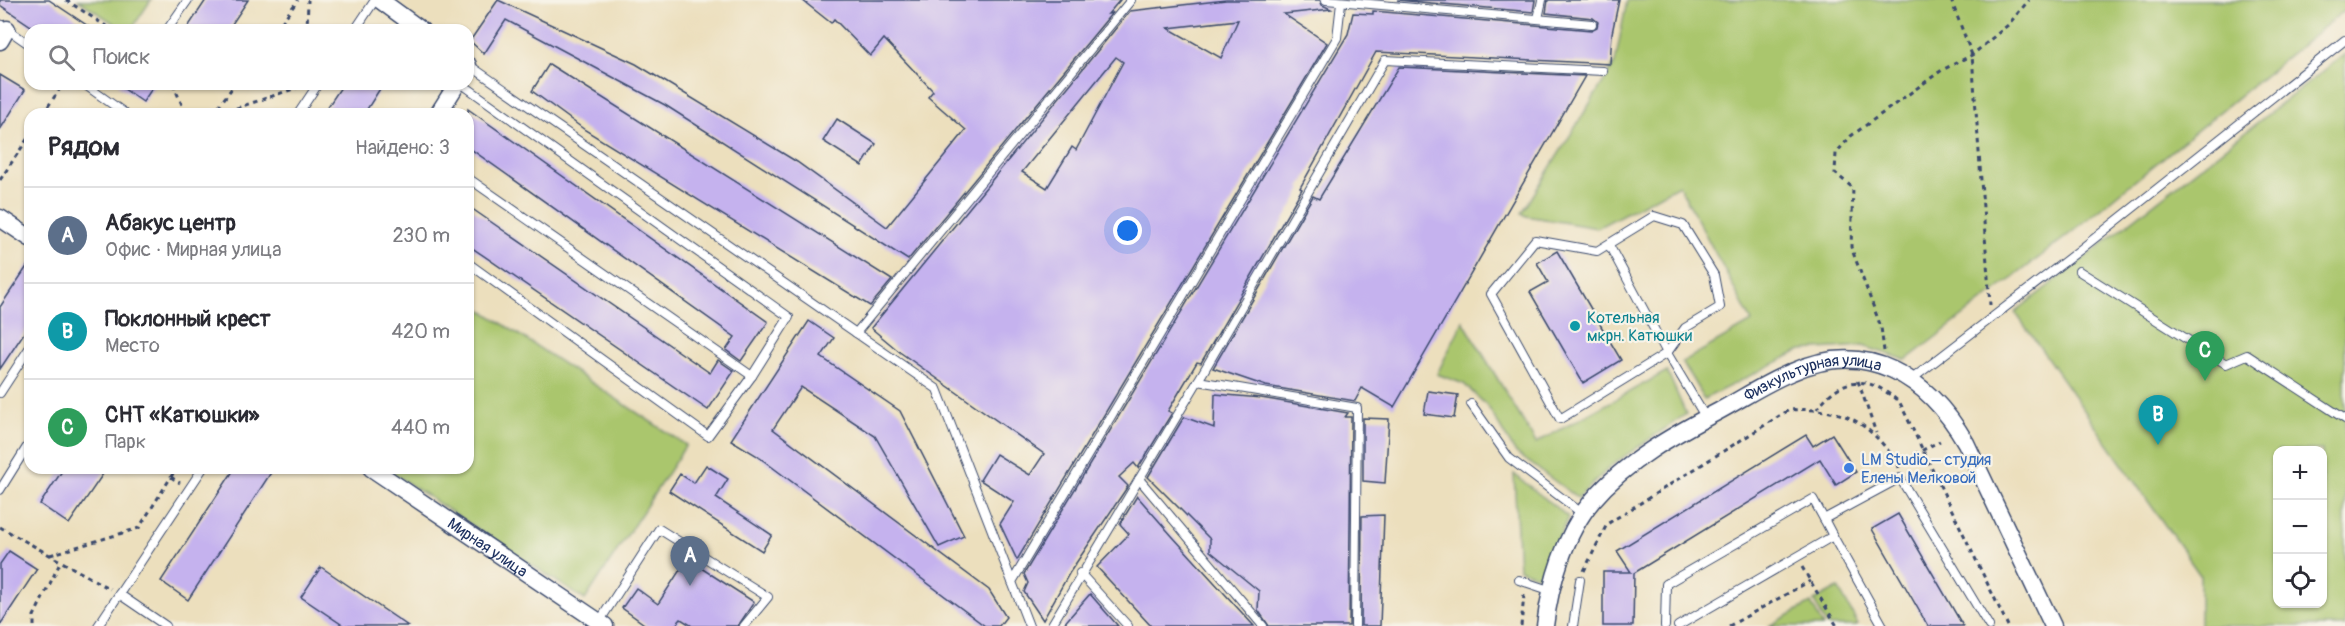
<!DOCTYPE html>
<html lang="ru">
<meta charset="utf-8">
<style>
body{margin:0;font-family:Pangolin,sans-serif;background:#f2f2f3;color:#2b2b33}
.controls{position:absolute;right:18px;bottom:18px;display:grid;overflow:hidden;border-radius:12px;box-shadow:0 2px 4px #0004}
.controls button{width:54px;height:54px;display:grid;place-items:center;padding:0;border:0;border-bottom:2px solid #e1e1e2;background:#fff;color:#2b2b33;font:30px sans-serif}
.you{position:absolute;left:1128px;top:231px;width:21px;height:21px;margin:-15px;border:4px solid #fff;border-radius:50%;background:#1a73e8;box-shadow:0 0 0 9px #1a73e833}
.badge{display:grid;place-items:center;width:39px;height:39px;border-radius:50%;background:#b5179e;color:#fff;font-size:20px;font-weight:700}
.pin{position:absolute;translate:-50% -50px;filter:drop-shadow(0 2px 3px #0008)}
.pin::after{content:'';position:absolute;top:32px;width:21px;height:18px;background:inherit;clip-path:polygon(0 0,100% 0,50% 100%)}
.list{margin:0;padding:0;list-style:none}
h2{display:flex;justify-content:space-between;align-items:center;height:78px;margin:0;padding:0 24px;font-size:26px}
h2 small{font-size:20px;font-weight:400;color:#7c7c81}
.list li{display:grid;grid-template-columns:39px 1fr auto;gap:18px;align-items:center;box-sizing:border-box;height:96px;padding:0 24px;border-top:2px solid #e1e1e2}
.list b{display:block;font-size:22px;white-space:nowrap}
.list p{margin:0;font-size:20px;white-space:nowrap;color:#7c7c81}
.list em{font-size:20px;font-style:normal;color:#7c7c81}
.icon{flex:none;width:33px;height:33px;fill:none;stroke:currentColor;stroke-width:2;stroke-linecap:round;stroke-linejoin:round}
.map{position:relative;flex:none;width:2345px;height:626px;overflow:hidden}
.search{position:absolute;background:#fff;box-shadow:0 2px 4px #0004;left:24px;top:24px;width:450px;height:66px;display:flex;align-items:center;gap:15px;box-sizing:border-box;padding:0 21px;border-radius:18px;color:#7c7c81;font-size:22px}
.panel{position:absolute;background:#fff;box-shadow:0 2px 4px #0004;left:24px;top:108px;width:450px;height:366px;border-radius:18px}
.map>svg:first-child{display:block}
.green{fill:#aac66d;stroke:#627a66;stroke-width:1.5;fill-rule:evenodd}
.building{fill:#c5b2ee;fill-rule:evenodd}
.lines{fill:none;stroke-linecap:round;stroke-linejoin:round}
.service-casing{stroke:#3a496c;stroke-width:10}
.minor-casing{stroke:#3a496c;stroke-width:19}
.path{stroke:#3a496c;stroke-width:3;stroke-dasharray:4.5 4.5;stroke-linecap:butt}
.service{stroke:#fff;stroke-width:8}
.minor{stroke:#fff;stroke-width:16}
.culture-dot{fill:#0f9aa8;stroke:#f7f3e8;stroke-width:2}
.shop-dot{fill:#3f7fe0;stroke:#f7f3e8;stroke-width:2}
.labels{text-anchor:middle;stroke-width:4.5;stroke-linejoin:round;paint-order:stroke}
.culture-label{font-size:16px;fill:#0d838f;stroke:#f7f3e8;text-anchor:start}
.street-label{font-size:16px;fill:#1b2f5e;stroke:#f7f3e8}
.shop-label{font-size:16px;fill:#366cbe;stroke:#f7f3e8;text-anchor:start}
</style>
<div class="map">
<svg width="2345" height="626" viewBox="0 0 2345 626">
<rect width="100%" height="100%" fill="#f7f3e8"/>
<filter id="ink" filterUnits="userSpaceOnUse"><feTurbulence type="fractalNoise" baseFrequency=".0167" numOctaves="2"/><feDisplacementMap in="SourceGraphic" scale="12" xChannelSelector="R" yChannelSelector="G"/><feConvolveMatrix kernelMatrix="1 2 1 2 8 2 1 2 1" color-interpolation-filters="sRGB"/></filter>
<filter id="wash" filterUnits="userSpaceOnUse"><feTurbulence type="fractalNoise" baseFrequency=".008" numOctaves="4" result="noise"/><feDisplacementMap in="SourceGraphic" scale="24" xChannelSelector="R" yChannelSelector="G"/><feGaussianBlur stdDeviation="1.35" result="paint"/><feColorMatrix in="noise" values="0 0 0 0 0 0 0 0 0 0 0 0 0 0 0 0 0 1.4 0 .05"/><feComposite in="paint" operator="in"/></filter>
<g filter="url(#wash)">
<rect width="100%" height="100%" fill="#ecdfbd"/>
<g class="green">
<path d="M78,0H151L131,30H124Z"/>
<path d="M1627,0H2345V10L2067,236L1906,360L1863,346L1801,350L1704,399L1682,362L1752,322L1679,185L1597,228L1526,216L1522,213L1615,63Z"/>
<path d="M2345,54V626H2200V575L2015,312ZM2278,450H2322V604H2278Z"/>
<path d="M468,301L686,445L585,600L385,468H468Z"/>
<path d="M1463,321L1536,443L1667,371L1686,414L1612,465L1578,498L1515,452L1488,407L1464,384L1437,374Z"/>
<path d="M1514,474L1568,517L1542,577L1519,569Z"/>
<path d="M1838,588L1858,624L1855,626H1827L1814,601Z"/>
<path d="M1811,603L1823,626H1769Z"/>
</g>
<g id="blocks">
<g class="building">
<path d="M0,0H49L94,30H37L0,5Z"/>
<path d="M206,0H248L228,30H186Z"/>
<path d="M498,0L636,64L797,162L887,227L966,130L928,97L933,91L884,39L870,56L834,19L831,23L802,0H1120L1108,14L1112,13L908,260L665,105L506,20L484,54L470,41Z"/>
<path d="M1226,0H1320L1322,5L1331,9L1284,14L1327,43L1017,560L1000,524L1014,502L980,480L996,454L1030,475L1044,454L901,353L871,328L1130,11ZM1238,20L1221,58L1168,28ZM1116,57L1123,62L1076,150L1072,147L1047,188L1022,172Z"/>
<path d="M1397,0H1535L1533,12Z"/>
<path d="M1548,0H1619L1612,33L1610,64L1376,52L1300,188L1302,189L1201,363L1197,362L1168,411L1172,413L1138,468L1134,463L1119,477L1128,486L1070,572L1043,620L1024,592L1028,583L1024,574L1348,34L1353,13L1373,14V11L1591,30L1597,27L1598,22L1593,18L1546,13Z"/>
<path d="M549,64L892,280L870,306L585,130L532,91Z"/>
<path d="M1399,67L1585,76L1394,407L1362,388L1355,401L1266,386L1213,368L1313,196L1319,199Z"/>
<path d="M0,75L25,90L0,130Z"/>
<path d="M117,84H155L143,102Z"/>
<path d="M343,84H383L364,114H323Z"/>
<path d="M468,109L768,322L741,361L726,350L735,337L468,147Z"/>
<path d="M837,119L876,144L862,166L823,141Z"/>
<path d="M468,206L710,373L718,360L734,371L708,410L468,245Z"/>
<path d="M1557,251L1621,360L1583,383L1530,292L1548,282L1537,263Z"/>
<path d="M30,262V324L0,369V307Z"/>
<path d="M809,321L834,338L821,357L900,411L964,536L939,547L875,436L801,387L773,429L989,590L1006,617L999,626H985L756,455L731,440Z"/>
<path d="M1428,391L1458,395L1454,418L1424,414Z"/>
<path d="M1215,394L1261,398L1348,413L1345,417H1351L1349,626H1269L1258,610L1259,591L1210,551V539L1148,477L1184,417L1214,428Z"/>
<path d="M1363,418L1389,419L1385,483L1363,481Z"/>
<path d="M1832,434L1856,472L1836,485L1820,459L1634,573L1633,626H1603V572H1631L1617,551L1806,435L1813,446Z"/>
<path d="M706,465L728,479L716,498L772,535L762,551L669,491L680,474L694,483Z"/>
<path d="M64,468H107L69,524L40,504Z"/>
<path d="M235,468H274L188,600L161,581Z"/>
<path d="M1137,496L1173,537L1254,626H1151L1097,567L1129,534L1120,524Z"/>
<path d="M1898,514L1963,626H1928L1872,529Z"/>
<path d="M1384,515L1380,626H1361L1362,516Z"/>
<path d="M9,551L37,569L0,625V564Z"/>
<path d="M687,559L754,602L738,626H692L681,619L675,626H647L622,608L636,588L658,604Z"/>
<path d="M321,567L408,626H344L301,597Z"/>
<path d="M1090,594L1118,626H1062Z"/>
</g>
</g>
</g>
<g filter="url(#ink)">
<use href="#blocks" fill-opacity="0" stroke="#3a496c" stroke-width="1.5"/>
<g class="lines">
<g class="service-casing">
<g id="service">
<path d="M1326,0L1592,24"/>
<path d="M1538,19L1542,0"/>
<path d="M0,24L30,45"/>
<path d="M167,30L188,0"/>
<path d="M355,30L375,0"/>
<path d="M469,65L937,389L1012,582"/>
<path d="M84,84L126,114"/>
<path d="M462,84L789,317L752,376L468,178"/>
<path d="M298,114L318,84"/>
<path d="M1609,245L1667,353L1560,419L1491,294L1535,240L1597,251L1654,216L1683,225L1714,275L1720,307L1685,328L1667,353L1706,418"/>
<path d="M468,263L708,436L752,376"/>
<path d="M2079,271L2226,364L2247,355L2345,419"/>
<path d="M856,333L1131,0"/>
<path d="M1912,379L2081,249L2345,40"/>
<path d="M1198,381L1357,408L1355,626"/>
<path d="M0,393L30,347"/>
<path d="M1471,404L1509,458L1583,514"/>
<path d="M1139,479L1263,626"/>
<path d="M0,490L30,442"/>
<path d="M1833,536L1883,626"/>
<path d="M1080,573L1128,626"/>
<path d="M1519,580L1549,590"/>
<path d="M119,594L166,626"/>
<path d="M599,622L659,529L768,597L744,626"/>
<path d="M98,626L203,468"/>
<path d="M1029,626L1012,582L1337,38L1341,3"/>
<path d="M1051,626L1198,381L1385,60L1603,71"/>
<path d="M1573,626L1580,580"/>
<path d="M1665,626L1666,584L1813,499L1824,519"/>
<path d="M1678,626L1833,536L1824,519L1900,478L1989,626"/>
</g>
</g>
<g class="minor-casing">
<g id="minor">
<path d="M380,0L421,30"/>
<path d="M0,41L7,29"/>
<path d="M468,65V67"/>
<path d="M438,114L457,84"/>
<path d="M0,218L30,238"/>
<path id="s1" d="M371,468L605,626"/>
<path id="s2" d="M1545,626C1550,584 1565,533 1593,500C1626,461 1675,434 1719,411C1743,398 1767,382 1792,372C1867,338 1928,377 1966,443L2053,626"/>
</g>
</g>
<g class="path">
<path d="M66,0L112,30"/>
<path d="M1951,0L1972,55L1990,305"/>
<path d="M276,30L298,0"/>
<path d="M307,30L308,0"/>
<path d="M173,84L186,114"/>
<path d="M43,114L63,84"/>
<path d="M213,114L235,84"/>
<path d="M219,114L302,86"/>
<path d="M0,180L30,135"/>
<path d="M1884,351L1881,327L1851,247L1853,188L1835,173L1836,153L1851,136L1942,70L1972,55L2008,25L2029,0"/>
<path d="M1858,381L1876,433"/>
<path d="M1817,409C1842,374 1870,375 1900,403L2008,626"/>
<path d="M1898,463L1940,441"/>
<path d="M171,477L176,468"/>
<path d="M0,527L110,589"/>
<path d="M50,555L139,528L171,477L180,483"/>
<path d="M1802,567L1837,626"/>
<path d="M1584,571L1607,524L1789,410C1844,407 1866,420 1898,463L1899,468"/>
<path d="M34,626V616L61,561"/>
<path d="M1521,626L1524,595"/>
<path d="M1729,626L1810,581"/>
</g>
<use href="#service" class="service"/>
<use href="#minor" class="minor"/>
</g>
</g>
<circle class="culture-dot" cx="1575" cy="326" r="6"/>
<circle class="shop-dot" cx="1849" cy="468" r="6"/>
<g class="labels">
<g class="culture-label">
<text x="1587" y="323">Котельная<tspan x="1587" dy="18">мкрн. Катюшки</tspan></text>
</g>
<g class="street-label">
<text dy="6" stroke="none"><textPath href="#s2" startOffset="394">Физкультурная улица</textPath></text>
<text dy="6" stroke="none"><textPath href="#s1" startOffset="141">Мирная улица</textPath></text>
</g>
<g class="shop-label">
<text x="1861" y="465">LM Studio – студия<tspan x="1861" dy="18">Елены Мелковой</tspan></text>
</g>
</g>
</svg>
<div class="controls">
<button>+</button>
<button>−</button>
<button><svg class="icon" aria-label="locate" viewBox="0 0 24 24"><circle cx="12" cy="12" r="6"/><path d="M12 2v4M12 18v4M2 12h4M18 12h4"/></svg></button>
</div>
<div class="you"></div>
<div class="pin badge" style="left:690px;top:586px;background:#5c6f8a">A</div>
<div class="pin badge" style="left:2158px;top:445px;background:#0f9aa8">B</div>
<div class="pin badge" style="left:2205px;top:381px;background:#2e9e5b">C</div>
<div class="search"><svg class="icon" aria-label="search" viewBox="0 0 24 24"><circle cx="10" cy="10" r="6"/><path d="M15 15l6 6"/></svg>Поиск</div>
<section class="panel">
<h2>Рядом<small>Найдено: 3</small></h2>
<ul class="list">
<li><span class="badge" style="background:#5c6f8a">A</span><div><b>Абакус центр</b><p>Офис · Мирная улица</p></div><em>230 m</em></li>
<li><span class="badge" style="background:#0f9aa8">B</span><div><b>Поклонный крест</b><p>Место</p></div><em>420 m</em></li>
<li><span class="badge" style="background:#2e9e5b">C</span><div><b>СНТ «Катюшки»</b><p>Парк</p></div><em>440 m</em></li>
</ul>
</section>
</div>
